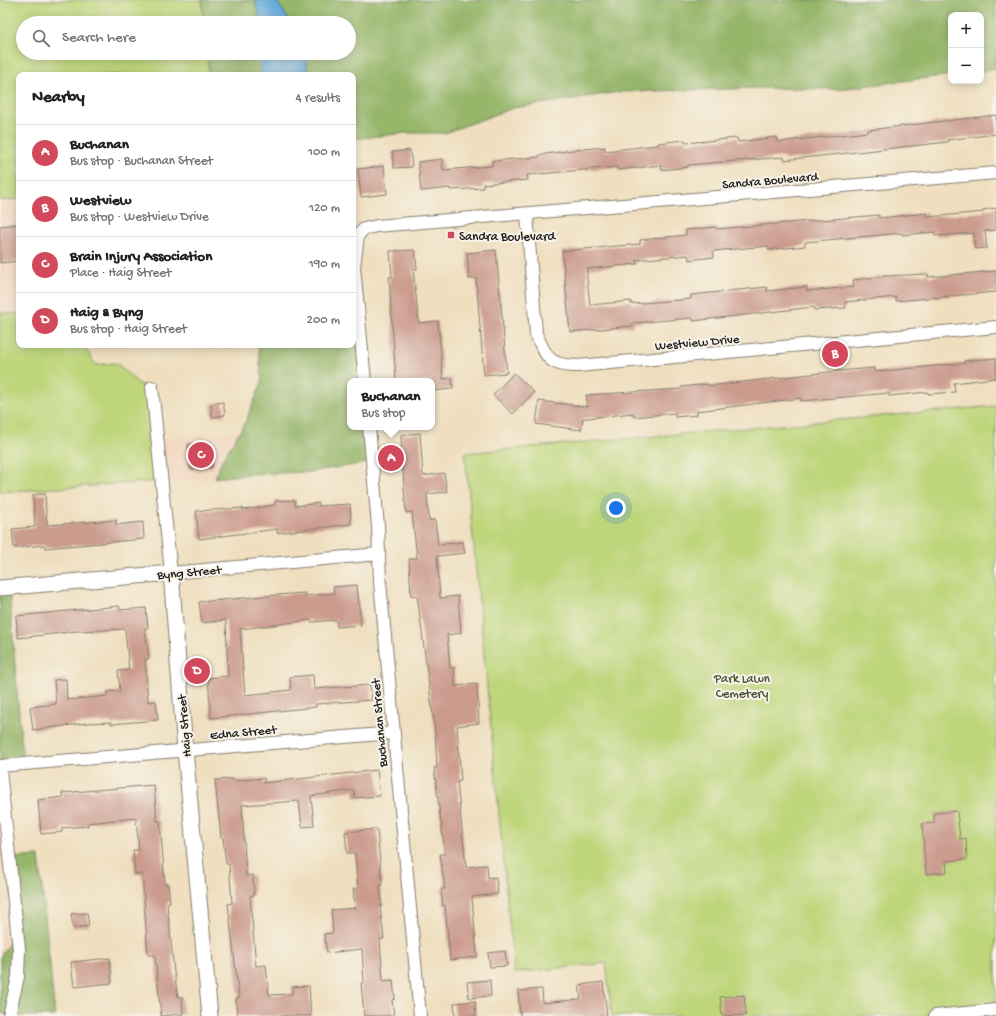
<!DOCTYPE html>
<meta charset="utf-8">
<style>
body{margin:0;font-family:"Gochi Hand",sans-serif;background:#f2f2f2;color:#202124}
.controls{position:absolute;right:12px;top:12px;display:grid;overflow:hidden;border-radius:8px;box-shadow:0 2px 10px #0003}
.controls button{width:36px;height:36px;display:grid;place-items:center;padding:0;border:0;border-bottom:1px solid #e0e0e0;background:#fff;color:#202124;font:20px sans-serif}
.you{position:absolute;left:616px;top:508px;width:14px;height:14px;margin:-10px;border:3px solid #fff;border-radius:50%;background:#1a73e8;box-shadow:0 0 0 6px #1a73e833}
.badge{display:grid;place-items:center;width:26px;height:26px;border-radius:50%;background:#d1495b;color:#fff;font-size:13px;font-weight:700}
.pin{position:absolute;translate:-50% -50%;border:2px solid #fff;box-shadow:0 1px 4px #0006}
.popup{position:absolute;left:347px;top:378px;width:88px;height:52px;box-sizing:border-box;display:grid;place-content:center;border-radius:8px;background:#fff;filter:drop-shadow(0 1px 3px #0005);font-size:13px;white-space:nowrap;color:#757577}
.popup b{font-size:15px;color:#202124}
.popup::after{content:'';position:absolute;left:50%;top:100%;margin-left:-8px;border:8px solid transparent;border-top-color:#fff}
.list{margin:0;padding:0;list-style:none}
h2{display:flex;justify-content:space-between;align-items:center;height:52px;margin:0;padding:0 16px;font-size:17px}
h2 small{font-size:13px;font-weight:400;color:#757577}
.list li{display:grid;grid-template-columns:26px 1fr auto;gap:12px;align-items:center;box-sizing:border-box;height:56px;padding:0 16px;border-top:1px solid #e0e0e0}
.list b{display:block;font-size:15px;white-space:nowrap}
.list p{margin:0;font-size:13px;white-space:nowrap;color:#757577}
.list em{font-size:13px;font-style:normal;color:#757577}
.icon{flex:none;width:22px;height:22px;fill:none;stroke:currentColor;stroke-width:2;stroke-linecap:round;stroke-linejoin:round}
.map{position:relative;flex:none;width:996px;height:1016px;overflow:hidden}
.search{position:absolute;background:#fff;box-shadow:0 2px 10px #0003;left:16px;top:16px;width:340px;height:44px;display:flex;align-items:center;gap:10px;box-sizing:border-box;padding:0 14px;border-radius:22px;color:#757577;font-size:15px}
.panel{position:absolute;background:#fff;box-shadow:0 2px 10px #0003;left:16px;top:72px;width:340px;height:276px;border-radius:8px}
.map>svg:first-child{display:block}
.built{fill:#f1d5bd}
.green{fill:#bed57a;stroke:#6d784b}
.forest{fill:#96b66a;stroke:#596943}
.water{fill:#65abdb;stroke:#40647c}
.building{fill:#cb9b8e}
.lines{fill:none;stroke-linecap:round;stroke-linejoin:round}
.minor-casing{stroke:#867e6e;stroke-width:14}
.tertiary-casing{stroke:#867e6e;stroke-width:17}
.minor{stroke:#fff;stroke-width:12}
.tertiary{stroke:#fff;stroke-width:15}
.poi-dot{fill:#d1495b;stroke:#f7f3e8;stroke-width:1.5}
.labels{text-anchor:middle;stroke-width:4;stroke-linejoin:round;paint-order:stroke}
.street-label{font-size:13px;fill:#1c1c1c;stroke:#f7f3e8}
.poi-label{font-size:13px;fill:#1c1c1c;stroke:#f7f3e8;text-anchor:start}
.park-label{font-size:13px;fill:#4d5438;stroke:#f7f3e8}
</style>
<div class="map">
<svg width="996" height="1016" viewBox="0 0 996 1016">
<rect width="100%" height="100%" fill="#f7f3e8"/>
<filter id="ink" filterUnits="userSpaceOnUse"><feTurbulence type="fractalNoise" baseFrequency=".025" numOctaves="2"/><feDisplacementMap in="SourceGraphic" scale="8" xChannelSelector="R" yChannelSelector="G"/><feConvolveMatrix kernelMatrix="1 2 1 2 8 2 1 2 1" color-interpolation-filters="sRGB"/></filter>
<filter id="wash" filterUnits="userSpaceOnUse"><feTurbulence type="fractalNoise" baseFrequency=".012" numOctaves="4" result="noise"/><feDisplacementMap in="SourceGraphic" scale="16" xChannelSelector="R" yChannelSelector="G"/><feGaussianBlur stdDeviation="0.9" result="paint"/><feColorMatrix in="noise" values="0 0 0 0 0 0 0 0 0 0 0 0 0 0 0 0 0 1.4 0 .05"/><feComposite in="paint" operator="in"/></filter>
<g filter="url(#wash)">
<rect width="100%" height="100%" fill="#efdfbf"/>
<g class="built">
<path d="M19,199V314L0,313V201Z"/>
<path d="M240,431L222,460L215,478L163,481L159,439Z"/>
<path d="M15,914L16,933L0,957V928Z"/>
</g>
<g class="green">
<path d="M0,0H202L204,23H23V53H207L209,75H19V199L0,201Z"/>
<path d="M0,313L19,314V345H83L96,365L116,363L138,383L148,389L163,481L0,492Z"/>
<path d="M996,406V1009L926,1016H612L606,963L514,973L465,453Z"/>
</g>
<g class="forest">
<path d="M202,0H996V68L981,71V15H951V75L838,89L762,88L619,92L513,108L445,133H406L353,139V75H209L207,53H349V23H204Z"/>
<path d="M353,244L365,381H350V427H370L373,462L309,472L251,474L215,478L222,460L245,423L262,382L258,345H353Z"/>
<path d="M9,588L23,765L0,767V589Z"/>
<path d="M39,856L55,1016H17L0,1013V957L16,933L8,858Z"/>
</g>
<g class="water">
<path d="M255,0H276L291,23H261Z"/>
<path d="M255,53H305C308,60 306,66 307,74L261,75L259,58Z"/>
</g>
<g id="blocks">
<g class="building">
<path d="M996,115V134L947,140L948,142L784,160V157L688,165V167L661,170V165L618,170L617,167L527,175L528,180L483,184V188L450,190V188L421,191L418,162L442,159L443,170L492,166V161L539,157V155L573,150L605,147V151L658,145V143L685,140L686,143L737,138L738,142L776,137L777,142L868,132V130Z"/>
<path d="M410,150L412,167L394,168L392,152Z"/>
<path d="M384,166L387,194L361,197L358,169Z"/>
<path d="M996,208V230L985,231L987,248L975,249L974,233L935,236V232L902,235V233L805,242V246L768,250V246L713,251L714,257L689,260L688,255L636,260L637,264L587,269V278L590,305L631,301V304L691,299V295L767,287V291L807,287V291L854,287L853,280L885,276L928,274V277L996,271V292L896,301V297L845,302L846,308L815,310L814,307L693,321V318L633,323V326L570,332L562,251L640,244V240L686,235V230L716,227L717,229L879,215V218L927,213L928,217L984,212L983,210Z"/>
<path d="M19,224V261L0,263V226Z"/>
<path d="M415,250L417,269H413L419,323L438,321L443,379L452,378L453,389L432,391V381H396L389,277H392L390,251Z"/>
<path d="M496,250L507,373L484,375L476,278L469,279L467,253Z"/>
<path d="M996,358V378L954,383L955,392L928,394V392L889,396V393L801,401V398L697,411V415L675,417V413L634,417L633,413L589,418H583L581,430L536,424L539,401L588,407L586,395L681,389V387L708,384L709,386L837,371L874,368L875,372L965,363L964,361Z"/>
<path d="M514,373L534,392L513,414L493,395Z"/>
<path d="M223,402L225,415L212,417L211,404Z"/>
<path d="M420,433L423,476L444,473L447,492L427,494L429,520H435L438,545L463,542L465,553L437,556L440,598L458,596L461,633L447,635L450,668H454L455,686L477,684L479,723L457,726L461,781L457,782L466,867L487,865L488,878L496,877L498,894L472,897L477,957L450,960L445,905L443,906L441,889H445L440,854H445L434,768L437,767L435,731L417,595L411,596L409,559L417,558L412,512L406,513L402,460L401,435Z"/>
<path d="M211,442L213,467L190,469L188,444Z"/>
<path d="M45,494L47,525L116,520V525L143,522L144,539L45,548L44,545L14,548L12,529L35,527L33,495Z"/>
<path d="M295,500V506L319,503V506L350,504L351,524L277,533V529L199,539L196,511L243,508V510L275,505V501Z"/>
<path d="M357,585L361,625L337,627L336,620L311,622V620L240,629L245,695L291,690L290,677L313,675L314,689L370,685L372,700L316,704V707L211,718L208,678L228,676L226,620L202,623L199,602L276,595L305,593V596L334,593L333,587Z"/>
<path d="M119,606L120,610L146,608L148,628H145L149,659H145L148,702L156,701L158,720L111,724V722L87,723L33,730L30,707L56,704L54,680L66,679L67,700L108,696L107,692L120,691L118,671L129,670L125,629L77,631L18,638L16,616Z"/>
<path d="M377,770L380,796L355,798L354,790L311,796L314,826L302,827L299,801L242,805L246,876L253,875L254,895L250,896L256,966L266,965L269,995L292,994V987L309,986L311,1016H237L236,998H239L228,904L232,903L229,864H226L223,838H221L215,780L235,779V781L264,778V783Z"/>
<path d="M154,785L157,821H160L165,884H168L170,902L167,903L174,972L178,997H182L183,1014L161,1016L155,955H148L142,874H135L133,850H139L136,818L88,823V826L62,828V832L41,834L38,800L63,797L62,793Z"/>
<path d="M957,811L960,839L966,838L967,859L946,861L947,872L926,874L922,824L934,823V813Z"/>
<path d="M377,829L382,885H380L382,906H380L384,939H380L383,981L393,980L395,999L392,1000L394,1016H364L361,983L364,982L362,949L327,953L324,934L333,933L331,910L355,908L353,889H358L355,853H347L345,832Z"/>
<path d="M87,913L89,926L73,928L71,914Z"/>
<path d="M505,951L507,966L490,967L488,953Z"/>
<path d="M110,958L112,983L74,987L71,962Z"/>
<path d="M490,980L491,996L469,998L467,982Z"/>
<path d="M603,982L607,1016H520L518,991L542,989L543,1003L581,999L579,985Z"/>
<path d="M744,995L746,1015L722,1016L720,997Z"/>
<path d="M475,1001L476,1016H455L454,1003Z"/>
</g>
</g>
</g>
<g filter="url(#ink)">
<use href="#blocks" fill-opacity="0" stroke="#867e6e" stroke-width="1"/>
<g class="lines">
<g class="minor-casing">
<g id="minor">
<path d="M527,215L536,334C547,359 550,366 578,366L996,327"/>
<path d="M365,381L354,267L358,235L364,229L377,226L996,173"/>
<path d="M152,387L171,573L379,554"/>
<path d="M369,427L378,526L380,582L420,1016"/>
<path d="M0,766L393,733"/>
<path d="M0,770L19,949L18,977L9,1016"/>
<path d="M935,1016L996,1010"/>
</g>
</g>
<g class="tertiary-casing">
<path id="tertiary" d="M0,588L171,573L185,750L210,1016"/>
</g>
<use href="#minor" class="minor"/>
<use href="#tertiary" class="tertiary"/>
</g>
</g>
<rect class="poi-dot" x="447" y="231" width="8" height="8" rx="2"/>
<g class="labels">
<g class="street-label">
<text transform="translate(770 179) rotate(-5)" y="5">Sandra Boulevard</text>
<text transform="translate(697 341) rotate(-5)" y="5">Westview Drive</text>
<text transform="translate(189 571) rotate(-5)" y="5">Byng Street</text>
<text transform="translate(378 723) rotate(-95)" y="5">Buchanan Street</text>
<text transform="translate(183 726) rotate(-95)" y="5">Haig Street</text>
<text transform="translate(243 731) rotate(-5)" y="5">Edna Street</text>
</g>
<g class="poi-label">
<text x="459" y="240">Sandra Boulevard</text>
</g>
<g class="park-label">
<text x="742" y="682">Park Lawn<tspan x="742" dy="15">Cemetery</tspan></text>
</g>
</g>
</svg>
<div class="controls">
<button>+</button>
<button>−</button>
</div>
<div class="you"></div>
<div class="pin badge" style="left:391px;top:458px">A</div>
<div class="popup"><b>Buchanan</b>Bus stop</div>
<div class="pin badge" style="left:835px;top:354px">B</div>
<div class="pin badge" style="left:201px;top:455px">C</div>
<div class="pin badge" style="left:197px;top:671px">D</div>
<div class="search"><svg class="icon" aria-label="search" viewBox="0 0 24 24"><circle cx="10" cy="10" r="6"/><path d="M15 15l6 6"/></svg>Search here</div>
<section class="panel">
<h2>Nearby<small>4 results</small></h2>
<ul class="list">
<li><span class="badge">A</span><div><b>Buchanan</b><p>Bus stop · Buchanan Street</p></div><em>100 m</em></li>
<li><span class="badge">B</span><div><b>Westview</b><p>Bus stop · Westview Drive</p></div><em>120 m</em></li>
<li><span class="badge">C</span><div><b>Brain Injury Association</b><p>Place · Haig Street</p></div><em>190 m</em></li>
<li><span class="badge">D</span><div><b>Haig &amp; Byng</b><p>Bus stop · Haig Street</p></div><em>200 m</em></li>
</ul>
</section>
</div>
